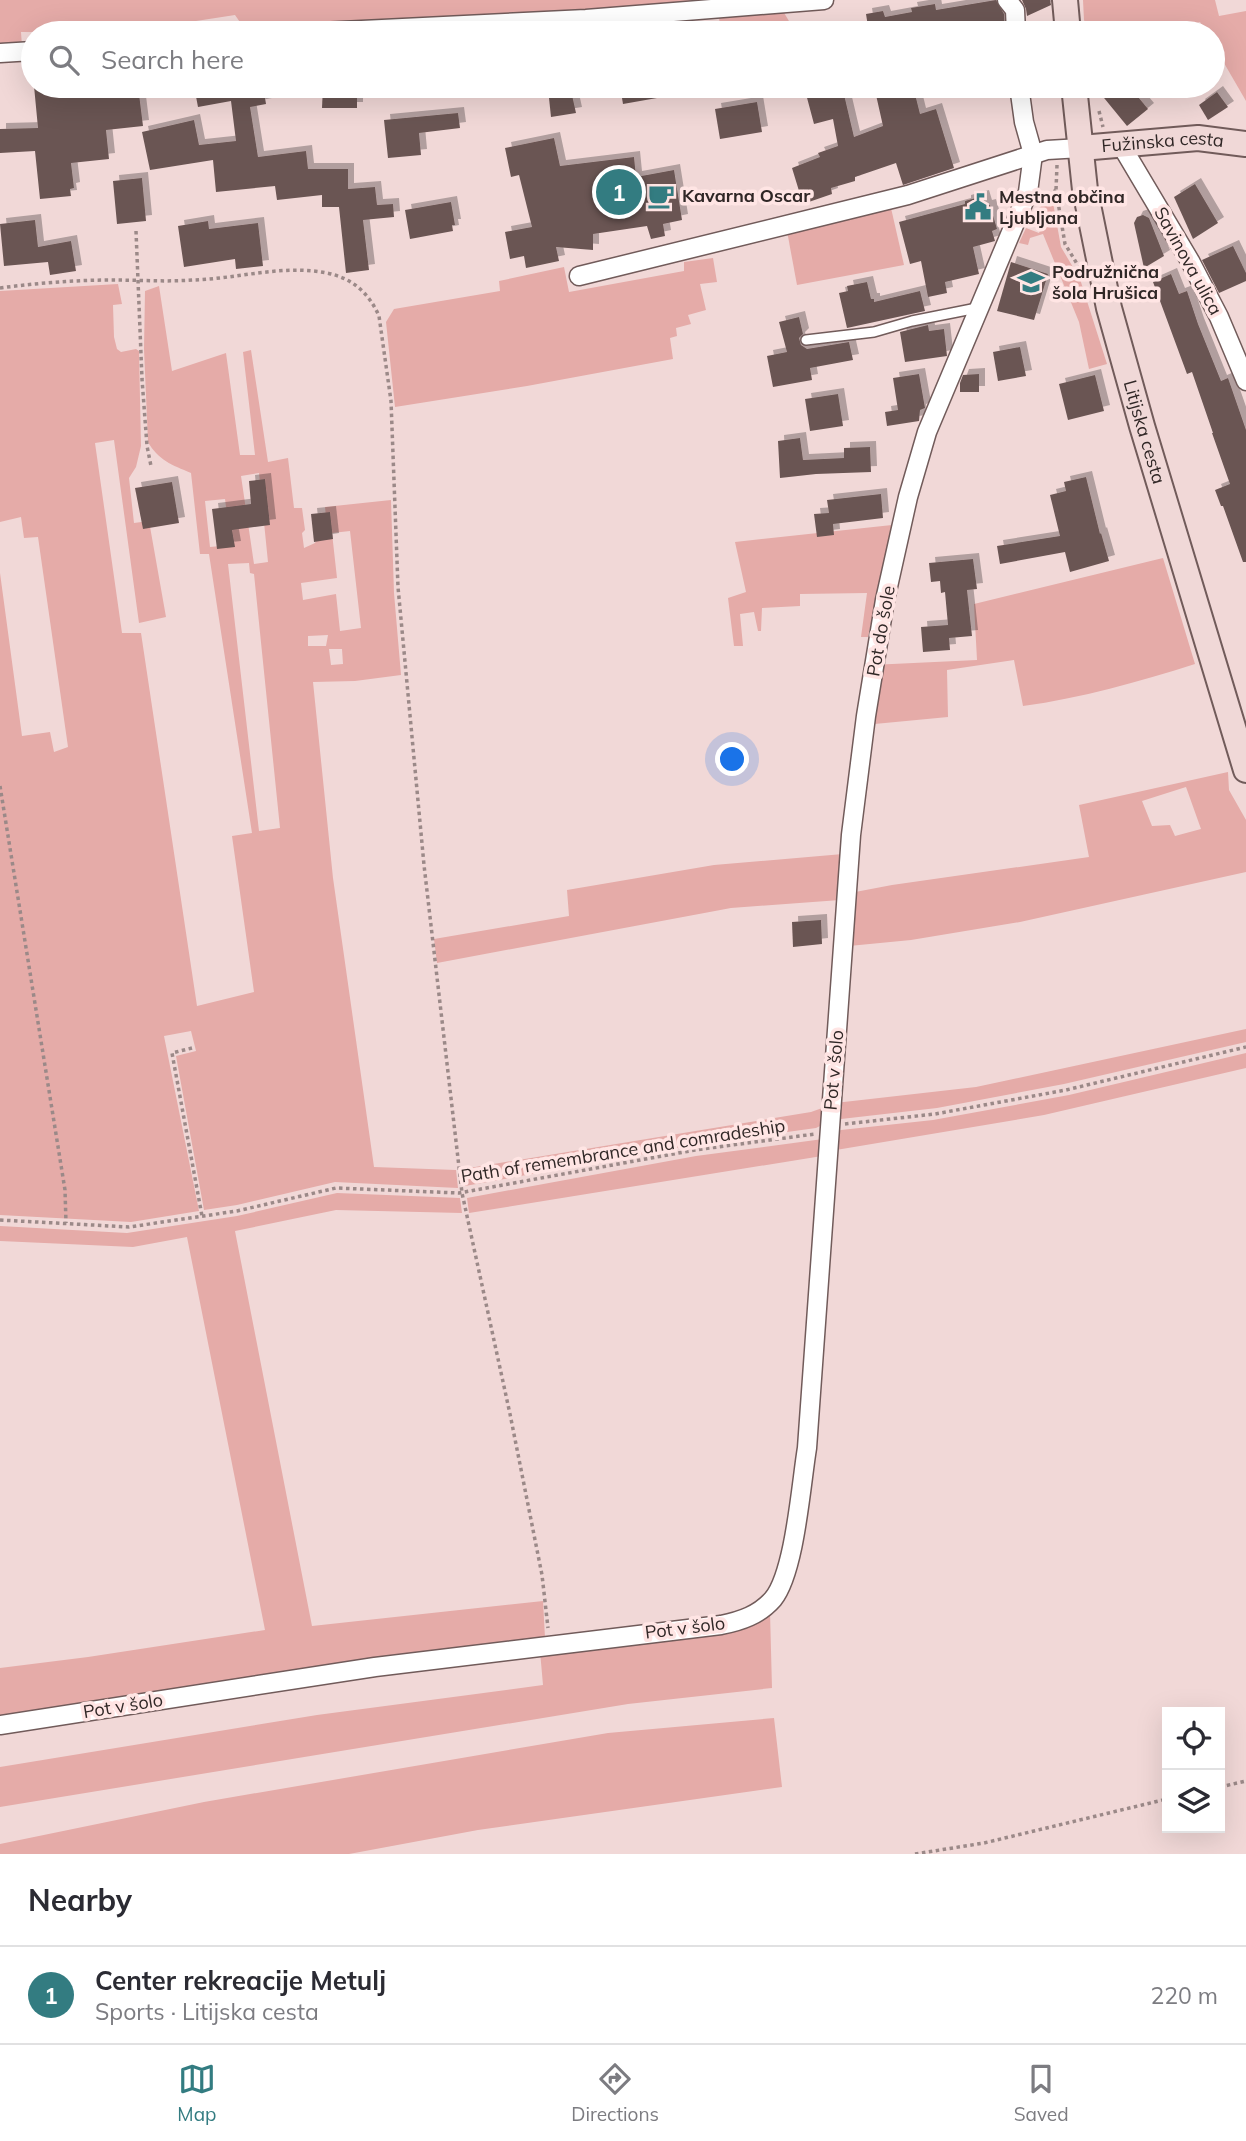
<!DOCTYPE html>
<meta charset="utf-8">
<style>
body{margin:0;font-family:Mulish,sans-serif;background:#f2f2f3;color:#2b2b33}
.controls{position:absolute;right:21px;bottom:21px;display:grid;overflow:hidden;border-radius:0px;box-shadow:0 7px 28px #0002}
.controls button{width:63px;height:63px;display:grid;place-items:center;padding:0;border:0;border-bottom:2px solid #e1e1e2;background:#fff;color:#2b2b33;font:35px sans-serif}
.you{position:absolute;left:733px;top:760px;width:24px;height:24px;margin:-18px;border:5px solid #fff;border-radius:50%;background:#1a73e8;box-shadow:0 0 0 10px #1a73e833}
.badge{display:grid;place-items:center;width:46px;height:46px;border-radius:50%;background:#337c81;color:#fff;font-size:23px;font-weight:700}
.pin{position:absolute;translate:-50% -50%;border:4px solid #fff;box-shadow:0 2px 7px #0006}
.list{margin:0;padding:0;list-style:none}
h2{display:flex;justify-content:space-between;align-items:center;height:91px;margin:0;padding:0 28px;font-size:30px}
h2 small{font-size:23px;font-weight:400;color:#7c7c81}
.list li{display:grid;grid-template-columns:46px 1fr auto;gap:21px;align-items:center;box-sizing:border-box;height:98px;padding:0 28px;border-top:2px solid #e1e1e2}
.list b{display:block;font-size:26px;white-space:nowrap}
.list p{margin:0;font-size:23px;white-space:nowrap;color:#7c7c81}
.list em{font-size:23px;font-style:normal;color:#7c7c81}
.icon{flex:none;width:38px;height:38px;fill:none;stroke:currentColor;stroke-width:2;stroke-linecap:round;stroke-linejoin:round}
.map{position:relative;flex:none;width:1246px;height:1854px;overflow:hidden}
.search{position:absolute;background:#fff;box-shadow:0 7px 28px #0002;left:21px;right:21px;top:21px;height:77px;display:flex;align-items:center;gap:18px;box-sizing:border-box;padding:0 24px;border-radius:38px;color:#7c7c81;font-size:26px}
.sheet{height:189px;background:#fff}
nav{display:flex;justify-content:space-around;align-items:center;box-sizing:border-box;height:98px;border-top:2px solid #e1e1e2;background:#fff;font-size:19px;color:#7c7c81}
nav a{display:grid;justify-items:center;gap:4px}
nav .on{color:#337c81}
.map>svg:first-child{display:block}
.green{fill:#e5aba8;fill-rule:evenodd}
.building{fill:#6a5553;filter:url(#shadow)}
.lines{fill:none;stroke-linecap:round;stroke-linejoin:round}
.lane-casing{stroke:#715b5a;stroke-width:12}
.street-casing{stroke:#715b5a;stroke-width:21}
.secondary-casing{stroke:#715b5a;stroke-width:28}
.path{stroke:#9b8988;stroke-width:3.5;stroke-dasharray:3.5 3.5;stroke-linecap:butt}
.lane{stroke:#fff;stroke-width:9}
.street{stroke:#fff;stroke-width:18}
.secondary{stroke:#f0d8d7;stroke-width:24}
.labels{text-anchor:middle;stroke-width:7;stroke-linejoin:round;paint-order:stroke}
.street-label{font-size:18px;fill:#302726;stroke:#ffe5e4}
.poi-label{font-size:18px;font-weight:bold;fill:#302726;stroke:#ffe5e4;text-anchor:start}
</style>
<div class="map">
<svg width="1246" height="1854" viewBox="0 0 1246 1854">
<defs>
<filter id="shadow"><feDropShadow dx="6" dy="-6" stdDeviation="0" flood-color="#0004"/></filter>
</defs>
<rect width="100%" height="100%" fill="#f1d8d7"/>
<g class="green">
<path d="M0,0H712C555,13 399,21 242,25L235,15L183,23L177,30L152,33L21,32L22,46L0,43Z"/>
<path d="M1083,0H1215L1219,16L1246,11V101L1213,44V33H1207L1200,22L1146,33H1089L1084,20Z"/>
<path d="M783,11L796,33H780L777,21L721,32L719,18Z"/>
<path d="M1052,197L1061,247L1080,279L1107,364L1089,369L1079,322L1043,234L1030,238L1028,245L1019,243L1026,228L1039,233L1044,221L1032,214Z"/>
<path d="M891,208L904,265L797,285L787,231Z"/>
<path d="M713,258L717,282L700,284L706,310L688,315L691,324L676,328L677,336L670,338L673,359L527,386L395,407L386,322L394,309L500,291L499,281L564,267L569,292L684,271V262Z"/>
<path d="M118,284L122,304L113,305L114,337L117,349L121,352L136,349L139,351L141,446L136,467L129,478L134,523L149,521L166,617L139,623L114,440L95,443L122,633H141L197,1006L254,992L232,836L252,833L209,554H200L191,473C172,465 158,460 148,442L144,349L145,291L159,286L172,371L226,353L240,455H255L243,352L251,350L268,462L288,458L294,508H302L305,530L302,533L304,548L315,543L317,539L328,536L325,507L391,500L394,593L401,675L355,681L313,682L333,878L374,1167L456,1170L458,1188L335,1182L237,1205L204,1210L176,1056L196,1051L191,1031L164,1036L199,1211L131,1222L0,1215V573L22,736L50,732L54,752L68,747L38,537L24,538L21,517L0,522V291ZM259,473L268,562L254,564L241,476ZM225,499L231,545L210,547L205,501ZM350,531L361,628L340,631L336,594L303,600L301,583L337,578L332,533ZM249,563L250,573L254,574L280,828L259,831L228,564ZM328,635L326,646H308V636ZM329,649H342L343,664L331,665Z"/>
<path d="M892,525L868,637H861L867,593L800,594V606L762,608L761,631H758L754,612L740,614L743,646H734L728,598L746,592L735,542Z"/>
<path d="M1163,558L1195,664C1138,682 1082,698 1023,706L1014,660L947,670L948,717L864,725L871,665L977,660L974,604Z"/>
<path d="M1228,772L1229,790L1246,820V872L1020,922L911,940L849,946L850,893L892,885L1089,857L1079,805ZM1186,787L1201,829L1175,836L1170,825L1152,826L1142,801Z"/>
<path d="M843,854L840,900L731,908L437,963L434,939L569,916L567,890L714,865Z"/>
<path d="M1246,1029V1042L1064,1084L937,1108L841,1119L838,1118L835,1103L976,1087Z"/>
<path d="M1246,1053V1068L1044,1115L836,1150L837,1132L841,1130L933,1120L1069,1095Z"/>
<path d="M825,1107L822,1125L816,1128L694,1145L465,1186L463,1169L811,1112Z"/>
<path d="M823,1139L822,1156L469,1213L467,1198L696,1156Z"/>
<path d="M337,1193L460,1198L462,1213L336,1210L235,1231L312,1626L543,1601L545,1638L0,1720V1668L88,1657L265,1630L187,1237L133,1247L0,1241V1226L127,1233L237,1216Z"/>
<path d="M770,1612L772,1688L628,1704L0,1807V1767L317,1715L543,1685L540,1651Z"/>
<path d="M774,1718L782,1787L478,1830L349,1854H0V1844L204,1802L608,1733Z"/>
</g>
<g class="building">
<path d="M996,0L1004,14L1005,33H969L967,29L939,33H869L866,14L883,11L885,17L912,12L911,8L935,4L936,10Z"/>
<path d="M1022,0H1050L1051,5L1027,16L1026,9Z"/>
<path d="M34,86H138L143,126L106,130L109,159L71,163L74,188L70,189L71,196L40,199L35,151L0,153V129L38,128Z"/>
<path d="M194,86H263L266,104L250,107L258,157L306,151L308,169H348V189L375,187L377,205L393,204L394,217L363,220L369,270L346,273L339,207H322V195L277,200L275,186L216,192L213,160L150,170L142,132L194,120L199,145L236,141L231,101L198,107Z"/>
<path d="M323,86H357V108H322Z"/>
<path d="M620,86H655L657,98L623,104Z"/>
<path d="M842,86L854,137L883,126L874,86H913L920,114L936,109L954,168L903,185L896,163L855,177V181L831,188L832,194L803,204L792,168L820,157L818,153L838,146L833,119L814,124L806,94Z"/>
<path d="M1110,86H1129L1148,109L1127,126L1100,93Z"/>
<path d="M1217,92L1228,107L1208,120L1199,105Z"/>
<path d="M572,95L576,113L551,117L549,98Z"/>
<path d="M757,102L762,132L720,139L715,109Z"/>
<path d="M458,113L460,128L419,133L421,155L388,158L384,120Z"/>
<path d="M554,138L560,166L634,157L636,177L674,170L682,220L663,224L665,236L651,239L647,226L593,234V250L556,247L559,261L526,268L524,256L510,259L505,232L532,227L519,175L511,177L505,148Z"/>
<path d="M142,178L146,221L117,224L113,181Z"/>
<path d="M1195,184L1218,223L1193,239L1174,197Z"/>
<path d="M983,196L986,206L990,205L997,229L992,231L995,241L973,247L979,274L945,282L947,293L928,297L921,261L910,264L899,222L965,204V201Z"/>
<path d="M451,202L455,225H452L453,231L410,239L405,210Z"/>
<path d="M1143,215L1149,218L1164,256L1144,268L1134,223L1137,217Z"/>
<path d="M35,220L38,247L71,241L76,271L50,275L48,262L4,266L0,224Z"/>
<path d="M208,221L209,229L258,223L263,266L236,269L235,259L184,267L178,226Z"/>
<path d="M1233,246L1246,273V281L1219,293L1202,260Z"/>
<path d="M1011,262L1048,274L1034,320L997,311Z"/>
<path d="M1171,274L1179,294L1187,291L1198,324L1221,381L1228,378L1246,430V562H1243L1223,506H1221L1215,490L1230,484L1212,433H1213L1192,372L1187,374L1153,282Z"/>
<path d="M867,282L871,299H874V302L920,291L925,311L847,328L839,293L848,291L847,286Z"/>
<path d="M799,317L803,334L799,338L801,345L807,349L849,342L853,360L810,368L812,380L773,387L767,356L787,352L779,322Z"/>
<path d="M928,325L929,331L944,329L947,356L905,362L900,332Z"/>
<path d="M1020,347L1026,376L998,381L993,352Z"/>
<path d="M919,374L925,408L920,410L919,421L887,426L885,412L898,410L893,378Z"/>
<path d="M979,374V392H960V383L963,375Z"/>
<path d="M1095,375L1104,411L1068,420L1059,384Z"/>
<path d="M838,394L843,426L810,431L805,399Z"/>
<path d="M800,438L803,460L844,458V448L870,447L871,472L816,474L780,478L778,441Z"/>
<path d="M1086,477L1100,534L1101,533L1109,561L1070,572L1065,552L1000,564L997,546L1060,536L1050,495L1066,491L1064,482Z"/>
<path d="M265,479L270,525L232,530L235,547L217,549L212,509L251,504L249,481Z"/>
<path d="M172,482L179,523L143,529L135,488Z"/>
<path d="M881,494L883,518L833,524L834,535L817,537L814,514L829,513L827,500Z"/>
<path d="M330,512L333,539L314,542L311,514Z"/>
<path d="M973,559L977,589L967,590L972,636L949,638L950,650L923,652L921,627L948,625L945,592L941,593L940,581L931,582L929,563Z"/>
<path d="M821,920L822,944L793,947L792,922Z"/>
</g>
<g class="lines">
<g class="lane-casing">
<path id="lane" d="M806,340L874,332L912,321L977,308"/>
</g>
<g class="street-casing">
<g id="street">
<path d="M1007,0L1015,10L1016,33"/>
<path d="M300,33L586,19L824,0"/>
<path d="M0,53L33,51"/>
<path d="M1121,145L1190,261L1219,317L1246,381"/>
<path d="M579,276L908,195L1047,150L1081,148"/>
<path d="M0,1725L375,1667L721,1625C741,1621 759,1615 773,1599C795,1572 801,1484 807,1448L851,835L866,716L885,600L908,497L927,432L1028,192L1033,154L1024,122L1019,86"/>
</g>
</g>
<g class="secondary-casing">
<g id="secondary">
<path d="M1065,0L1068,33"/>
<path id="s1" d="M1074,86L1085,190L1109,308L1142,426L1246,770"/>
<path id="s2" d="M1081,148L1198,138L1246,144"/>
</g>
</g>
<g class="path">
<path d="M1099,111L1103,127"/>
<path d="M1057,165L1056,190L1065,244L1079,267"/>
<path d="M1043,200L1056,190"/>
<path d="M136,231L142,379L147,446L151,466"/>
<path d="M0,288C38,283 75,280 113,280C139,280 166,282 193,280C237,279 283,264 327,273C352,278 369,293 379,316L391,401L398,587L424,865L462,1193L510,1414L542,1575L548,1628"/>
<path d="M0,786L65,1190L66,1223"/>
<path d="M192,1048L172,1053L202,1216"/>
<path d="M845,1124L935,1114L1066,1090L1246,1047"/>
<path d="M0,1220L129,1227L237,1211L336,1188L459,1193L695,1150L815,1134"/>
<path d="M1220,1787L1246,1781"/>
<path d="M915,1854L984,1843L1167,1799"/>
</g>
<use href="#lane" class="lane"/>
<use href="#street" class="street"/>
<use href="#secondary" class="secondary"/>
</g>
<defs>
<g id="cafe-bare" transform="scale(2.1)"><path d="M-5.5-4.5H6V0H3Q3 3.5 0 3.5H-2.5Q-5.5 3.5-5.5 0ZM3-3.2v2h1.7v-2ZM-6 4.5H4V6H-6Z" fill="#337c81" stroke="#ffe5e4" stroke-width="2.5" paint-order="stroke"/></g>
<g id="civic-bare" transform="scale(2.1)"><path d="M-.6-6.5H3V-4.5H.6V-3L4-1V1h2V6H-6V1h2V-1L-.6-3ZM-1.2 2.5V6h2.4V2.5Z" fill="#337c81" stroke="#ffe5e4" stroke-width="2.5" paint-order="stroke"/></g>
<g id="school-bare" transform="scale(2.1)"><path d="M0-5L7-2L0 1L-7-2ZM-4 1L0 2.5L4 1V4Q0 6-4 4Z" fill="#337c81" stroke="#ffe5e4" stroke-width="2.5" paint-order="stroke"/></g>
</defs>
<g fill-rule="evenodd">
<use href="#cafe-bare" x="661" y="196"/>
<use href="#civic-bare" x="978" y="207"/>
<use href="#school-bare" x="1031" y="282"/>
</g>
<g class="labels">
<g class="street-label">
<text dy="6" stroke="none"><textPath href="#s2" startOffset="82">Fužinska cesta</textPath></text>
<text transform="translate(1188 261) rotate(61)" y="6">Savinova ulica</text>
<text dy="6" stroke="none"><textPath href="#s1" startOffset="354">Litijska cesta</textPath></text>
<text transform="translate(881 631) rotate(-80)" y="6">Pot do šole</text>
<text transform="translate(834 1070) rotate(-85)" y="6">Pot v šolo</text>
<text transform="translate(623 1151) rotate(-9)" y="6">Path of remembrance and comradeship</text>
<text transform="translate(685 1628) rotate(-7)" y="6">Pot v šolo</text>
<text transform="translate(123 1706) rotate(-9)" y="6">Pot v šolo</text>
</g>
<g class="poi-label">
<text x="682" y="202">Kavarna Oscar</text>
<text x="999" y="203">Mestna občina<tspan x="999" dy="21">Ljubljana</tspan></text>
<text x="1052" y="278">Podružnična<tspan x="1052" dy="21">šola Hrušica</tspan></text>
</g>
</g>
</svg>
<div class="controls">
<button><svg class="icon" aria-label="locate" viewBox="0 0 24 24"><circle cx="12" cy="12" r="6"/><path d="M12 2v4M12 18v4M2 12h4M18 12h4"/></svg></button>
<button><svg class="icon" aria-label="layers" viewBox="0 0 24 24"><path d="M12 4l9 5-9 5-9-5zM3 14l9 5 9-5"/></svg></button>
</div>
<div class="you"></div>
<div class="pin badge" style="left:619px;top:192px">1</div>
<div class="search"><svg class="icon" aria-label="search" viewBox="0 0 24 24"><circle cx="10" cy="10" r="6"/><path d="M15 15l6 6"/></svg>Search here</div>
</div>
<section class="sheet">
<h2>Nearby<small></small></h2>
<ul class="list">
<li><span class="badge">1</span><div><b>Center rekreacije Metulj</b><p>Sports · Litijska cesta</p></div><em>220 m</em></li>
</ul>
</section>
<nav>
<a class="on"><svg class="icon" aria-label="map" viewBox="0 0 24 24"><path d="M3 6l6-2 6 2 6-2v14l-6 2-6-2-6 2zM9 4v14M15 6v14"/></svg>Map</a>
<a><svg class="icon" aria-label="directions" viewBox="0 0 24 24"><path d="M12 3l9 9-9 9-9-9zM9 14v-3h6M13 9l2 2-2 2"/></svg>Directions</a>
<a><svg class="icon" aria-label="saved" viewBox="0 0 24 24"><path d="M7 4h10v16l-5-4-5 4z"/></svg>Saved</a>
</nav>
